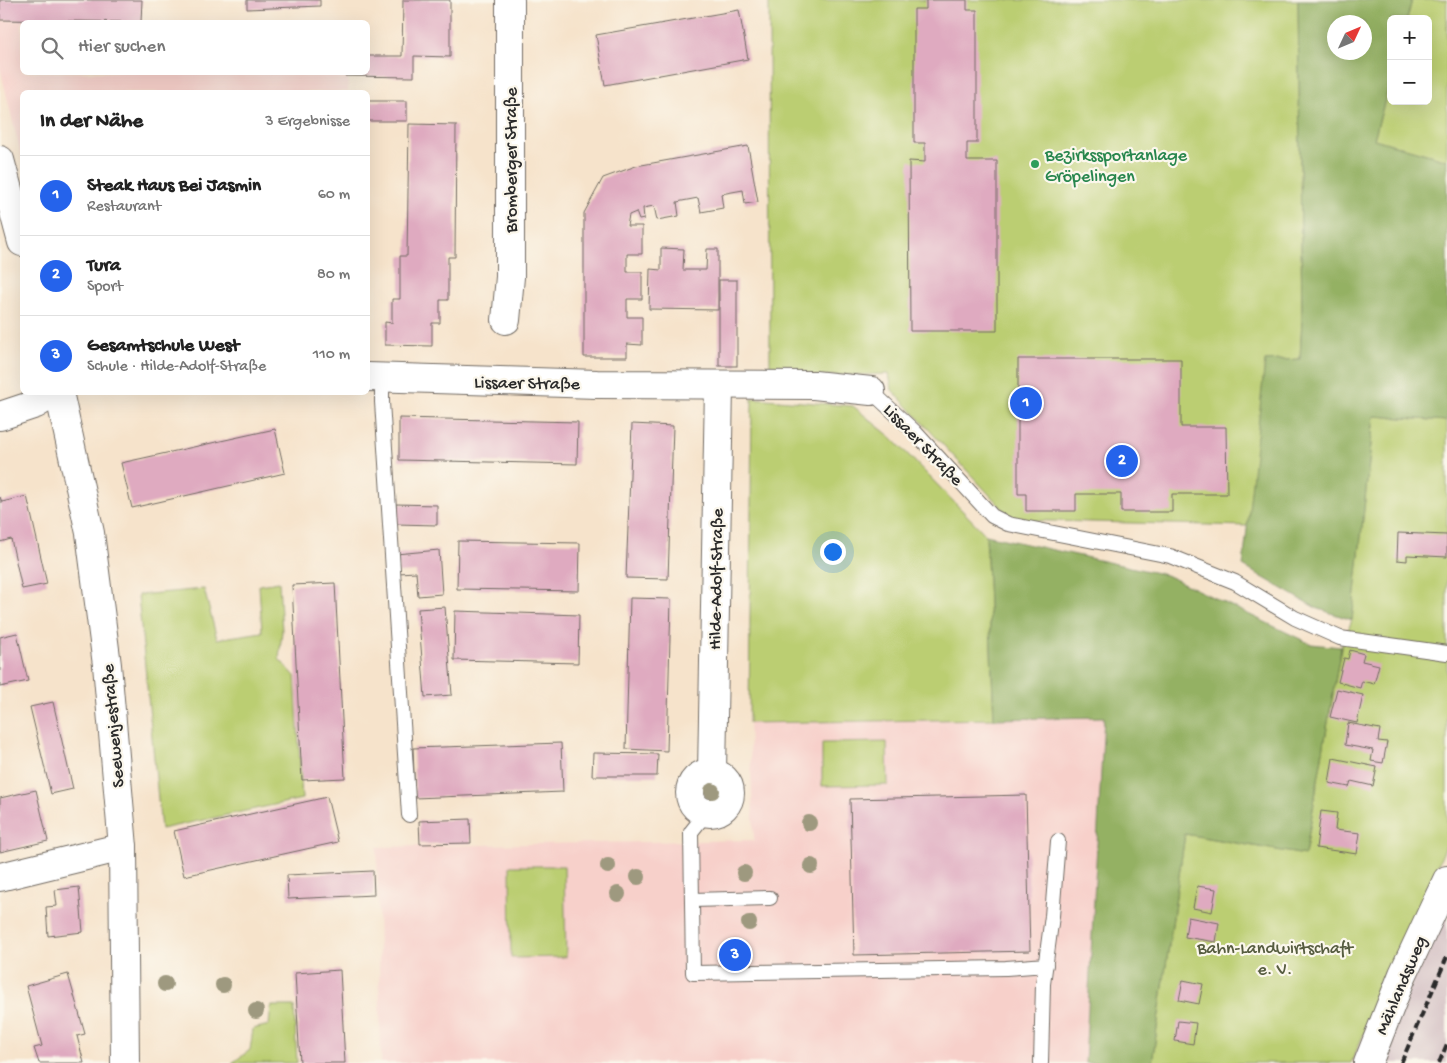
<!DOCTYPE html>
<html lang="de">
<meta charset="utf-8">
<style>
body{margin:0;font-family:"Gochi Hand",sans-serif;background:#f2f2f2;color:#222}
.controls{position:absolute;right:15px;top:15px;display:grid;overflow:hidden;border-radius:8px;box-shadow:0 5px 20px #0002}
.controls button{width:45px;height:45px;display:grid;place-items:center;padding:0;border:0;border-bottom:1px solid #e0e0e0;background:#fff;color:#222;font:25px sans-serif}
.compass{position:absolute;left:1327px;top:15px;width:45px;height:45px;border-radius:50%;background:#fff;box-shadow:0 5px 20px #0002;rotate:46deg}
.you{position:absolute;left:832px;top:551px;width:18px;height:18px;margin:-12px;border:4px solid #fff;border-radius:50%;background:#1a73e8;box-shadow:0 0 0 8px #1a73e833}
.badge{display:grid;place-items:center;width:32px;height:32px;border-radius:50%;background:#2563eb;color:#fff;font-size:16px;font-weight:700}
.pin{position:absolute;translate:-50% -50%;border:2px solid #fff;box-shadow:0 1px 5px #0006}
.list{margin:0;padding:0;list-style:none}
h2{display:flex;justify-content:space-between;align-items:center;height:65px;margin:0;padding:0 20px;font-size:21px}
h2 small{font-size:16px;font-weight:400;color:#767676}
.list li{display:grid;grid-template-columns:32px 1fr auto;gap:15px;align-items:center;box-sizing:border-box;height:80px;padding:0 20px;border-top:1px solid #e0e0e0}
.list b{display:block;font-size:19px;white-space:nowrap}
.list p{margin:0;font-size:16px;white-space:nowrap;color:#767676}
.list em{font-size:16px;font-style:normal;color:#767676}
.icon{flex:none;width:28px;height:28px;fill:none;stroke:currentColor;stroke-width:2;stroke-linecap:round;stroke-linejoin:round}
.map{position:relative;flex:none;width:1447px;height:1063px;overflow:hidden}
.search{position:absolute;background:#fff;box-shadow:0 5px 20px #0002;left:20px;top:20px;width:350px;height:55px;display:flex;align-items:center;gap:12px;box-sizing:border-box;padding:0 18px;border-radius:8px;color:#767676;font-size:19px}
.panel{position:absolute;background:#fff;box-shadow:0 5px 20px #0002;left:20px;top:90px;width:350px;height:305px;border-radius:8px}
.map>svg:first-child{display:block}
.built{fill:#f7d0ca}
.industrial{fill:#d2bec2}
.green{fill:#bbce72;stroke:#737c4e}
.forest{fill:#94b164;stroke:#606e48;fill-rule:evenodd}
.building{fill:#dfaac0}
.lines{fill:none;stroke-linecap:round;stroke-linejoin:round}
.service-casing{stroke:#726b63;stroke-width:16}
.minor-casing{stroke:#726b63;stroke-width:30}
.service{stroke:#fff;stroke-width:14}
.minor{stroke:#fff;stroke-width:28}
.rail{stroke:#2b2b2b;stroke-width:4;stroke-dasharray:8 4;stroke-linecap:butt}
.tree{fill:#9e997f}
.leisure-dot{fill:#2e9e5b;stroke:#fbf7ec;stroke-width:2}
.labels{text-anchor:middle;stroke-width:4.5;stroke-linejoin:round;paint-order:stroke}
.leisure-label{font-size:18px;fill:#27864d;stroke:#fbf7ec;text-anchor:start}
.street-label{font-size:18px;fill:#2b2b2b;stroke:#fbf7ec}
.park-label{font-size:18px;fill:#565c40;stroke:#fbf7ec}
</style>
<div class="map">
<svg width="1447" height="1063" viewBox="0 0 1447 1063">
<rect width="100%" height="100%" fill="#fbf7ec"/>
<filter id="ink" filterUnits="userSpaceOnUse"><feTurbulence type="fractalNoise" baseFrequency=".02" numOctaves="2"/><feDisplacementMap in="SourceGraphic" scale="10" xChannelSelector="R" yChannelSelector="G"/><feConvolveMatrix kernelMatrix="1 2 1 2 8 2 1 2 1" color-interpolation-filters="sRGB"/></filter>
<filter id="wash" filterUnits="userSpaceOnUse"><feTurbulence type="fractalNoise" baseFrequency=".0096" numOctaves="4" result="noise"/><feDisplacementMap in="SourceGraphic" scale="20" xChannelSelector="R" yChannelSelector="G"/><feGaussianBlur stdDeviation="1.12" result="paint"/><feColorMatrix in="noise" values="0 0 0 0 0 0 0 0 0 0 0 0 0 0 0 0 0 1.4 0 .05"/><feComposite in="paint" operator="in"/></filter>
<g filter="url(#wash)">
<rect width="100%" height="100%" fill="#f6e3cb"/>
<g class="built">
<path d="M0,21L148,22H22V72L348,73V92H22V159L0,68Z"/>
<path d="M1105,717L1085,1063H381L377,847L754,840L749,723Z"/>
</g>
<path class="industrial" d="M1447,896V1063H1377Z"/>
<g class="green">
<path d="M769,0H1298L1302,318L1300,359L1265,361L1249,526L1013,520L892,390L889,374L770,377Z"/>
<path d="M1412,0H1447V160L1374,139L1391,78V101H1428V19H1407Z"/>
<path d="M752,398L853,406L892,438L986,535L994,719L749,723Z"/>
<path d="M1374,416L1447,421V844L1351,1063H1152L1185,834L1305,855L1341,647L1352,620Z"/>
<path d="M279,582L282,631L279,659L295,676L302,799L161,829L138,595L204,589L217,639L262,632L259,585Z"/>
<path d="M887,742L888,785L822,786V743Z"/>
<path d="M510,866H564L566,957L511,958Z"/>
<path d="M271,1006H294L297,1063H232L250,1050L253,1029L269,1025Z"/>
</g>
<g class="forest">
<path d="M1298,0H1412L1407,19H1391V78L1374,139L1447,160V421L1374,416L1352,620L1316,608L1243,566L1265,361L1300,359L1302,318ZM1334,22H1364V52H1334Z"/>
<path d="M986,535L1166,575L1311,644L1341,647L1305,855L1185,834L1152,1063H1085L1104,717L994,719Z"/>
</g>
<g id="blocks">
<g class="building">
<path d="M0,0H142L141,22L0,20Z"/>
<path d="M247,0H320V6L247,9Z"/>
<path d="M403,0H450V57L414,56V77L345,76L346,72H368V56H402Z"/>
<path d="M926,0H967V10H977V143H967V161H997V331H910L909,161L925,162V143H914V9H926Z"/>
<path d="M739,10L748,59L605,85L596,35Z"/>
<rect x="368" y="101" width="39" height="20"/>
<path d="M409,124L456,125L455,257H448V300H440V323H432V346L385,345V322L392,323V299H400V256H407Z"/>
<path d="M748,146L758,202L745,204L743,190L721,194L723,208L701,212L698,198L677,202L679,216L657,220L654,206L643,208L644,219L639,220L636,212L629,215L627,226H642V254H627V272H642V299H627V317H642V345L627,344V357H584V213L603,178L636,166Z"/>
<path d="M661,248L684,249L683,270H706L707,249H718V310L649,309L650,269L661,270Z"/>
<rect x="719" y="280" width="18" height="86"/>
<path d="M1018,359H1181V427H1226L1227,494H1172V512H1121V494H1076V511H1026V494H1018Z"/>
<path d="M399,418L578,422L577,464L399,460Z"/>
<path d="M632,424L673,426L668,579L626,578Z"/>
<path d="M275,429L285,473L132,508L121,463Z"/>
<path d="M27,496L47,584L22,589L11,539L0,542V497L2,502Z"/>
<path d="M396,504L437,505V525L396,524Z"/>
<path d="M1398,533L1447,535V557L1407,555V561L1397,560Z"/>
<path d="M458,541L580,543L579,591L457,589Z"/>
<path d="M439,550L442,594L418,596L416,572L398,573L396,554Z"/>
<path d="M335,583L345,778L302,780L292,585Z"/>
<path d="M630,598L671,599L667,751L626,749Z"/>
<path d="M445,607L452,695L425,697L418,609Z"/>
<path d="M455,611L579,615L578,663L454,660Z"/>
<path d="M17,633L28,681L0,687V637Z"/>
<path d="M1350,650L1364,654L1362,661L1379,665L1374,684L1362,681L1360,688L1338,682L1344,658L1348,659Z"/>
<path d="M1337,689L1363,695L1357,723L1330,717Z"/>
<path d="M53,702L73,789L51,794L30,707Z"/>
<path d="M1348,723L1380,729L1378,741L1387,742L1383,763L1371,761L1373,750L1345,745Z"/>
<path d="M561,743L563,792L415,798L413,748Z"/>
<path d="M593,753L658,754L657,776H592Z"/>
<path d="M1333,758L1377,767L1373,786L1351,781L1349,787L1329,783Z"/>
<path d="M36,790L48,841L0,852V798Z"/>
<path d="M1026,795L1030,951L854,955L850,799Z"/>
<path d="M327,797L338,842L184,876L174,831Z"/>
<path d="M1321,811L1337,813L1335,830L1360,833L1357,854L1316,848Z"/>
<path d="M470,819L471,843L420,844L419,821Z"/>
<path d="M373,871L374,895L288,899L287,875Z"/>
<path d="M1197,886L1216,889L1212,912L1193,908Z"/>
<path d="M79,887L83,932L48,936L46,907L57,906L55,890Z"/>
<path d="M1188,917L1219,923L1216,942L1185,937Z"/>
<path d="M340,970L345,1063H300L295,973Z"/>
<path d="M68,974L85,1034L77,1036L84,1063H39L34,1048L42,1046L26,986Z"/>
<path d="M1183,980L1203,984L1199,1004L1179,1000Z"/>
<path d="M1178,1021L1196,1023L1193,1044L1175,1041Z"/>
</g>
</g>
</g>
<g filter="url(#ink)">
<use href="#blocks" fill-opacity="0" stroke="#726b63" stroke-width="1"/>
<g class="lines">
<g class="service-casing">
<g id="service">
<path d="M382,377V402L409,815"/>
<path d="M871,391L914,431L992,516L1008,524L1170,556L1235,582L1295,618L1340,638L1447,653"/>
<path d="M706,813L691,832L693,973L1006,968L1046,965"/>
<path d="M692,900L770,898"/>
<path d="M1041,1063L1043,984L1052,916L1058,841"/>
</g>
</g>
<g class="minor-casing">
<g id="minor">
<path d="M0,160L22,242"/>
<path d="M506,320L510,277V0"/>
<path d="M368,377L597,384L814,385L871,391"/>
<path d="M59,392L90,533L107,665L123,847L125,1063"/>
<path d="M0,416L36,404L56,392"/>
<circle cx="710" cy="793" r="20"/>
<path d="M712,773L719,386"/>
<path d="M0,877L123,847"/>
<path d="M1368,1063L1403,974L1447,880"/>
</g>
</g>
<use href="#service" class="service"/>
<use href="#minor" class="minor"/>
<g class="rail">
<path d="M1401,1063L1447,957"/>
<path d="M1439,1063L1447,1044"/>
</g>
</g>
<g class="tree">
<circle cx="712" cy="791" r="8"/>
<circle cx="809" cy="823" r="8"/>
<circle cx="608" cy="866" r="8"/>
<circle cx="811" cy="866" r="8"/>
<circle cx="744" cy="873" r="8"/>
<circle cx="638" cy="877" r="8"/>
<circle cx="618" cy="894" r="8"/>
<circle cx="749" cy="923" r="8"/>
<circle cx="165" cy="984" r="8"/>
<circle cx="223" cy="985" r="8"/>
<circle cx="256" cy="1011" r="8"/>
</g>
</g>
<circle class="leisure-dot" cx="1035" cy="164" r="5"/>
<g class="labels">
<g class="leisure-label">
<text x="1045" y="160">Bezirkssportanlage<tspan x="1045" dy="21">Gröpelingen</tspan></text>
</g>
<g class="street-label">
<text transform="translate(510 160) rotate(-90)" y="6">Bromberger Straße</text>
<text transform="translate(527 382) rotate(1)" y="6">Lissaer Straße</text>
<text transform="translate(924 444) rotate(46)" y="6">Lissaer Straße</text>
<text transform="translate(715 579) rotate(-89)" y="6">Hilde-Adolf-Straße</text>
<text transform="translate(112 726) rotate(-95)" y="6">Seewenjestraße</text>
<text transform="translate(1400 985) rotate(-67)" y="6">Mählandsweg</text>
</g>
<g class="park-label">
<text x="1275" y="953">Bahn-Landwirtschaft<tspan x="1275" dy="21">e. V.</tspan></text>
</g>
</g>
</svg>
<div class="controls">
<button>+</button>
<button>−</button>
</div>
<svg class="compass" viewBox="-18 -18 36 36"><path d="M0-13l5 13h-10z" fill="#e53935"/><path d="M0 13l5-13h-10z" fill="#767676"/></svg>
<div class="you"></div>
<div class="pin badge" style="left:1026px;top:403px">1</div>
<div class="pin badge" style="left:1122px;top:461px">2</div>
<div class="pin badge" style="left:735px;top:955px">3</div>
<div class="search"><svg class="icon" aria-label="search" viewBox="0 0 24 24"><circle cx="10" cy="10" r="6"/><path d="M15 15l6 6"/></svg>Hier suchen</div>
<section class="panel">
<h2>In der Nähe<small>3 Ergebnisse</small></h2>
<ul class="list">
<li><span class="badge">1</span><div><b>Steak Haus Bei Jasmin</b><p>Restaurant</p></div><em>60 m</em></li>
<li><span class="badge">2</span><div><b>Tura</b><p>Sport</p></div><em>80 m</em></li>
<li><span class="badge">3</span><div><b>Gesamtschule West</b><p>Schule · Hilde-Adolf-Straße</p></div><em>110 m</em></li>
</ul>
</section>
</div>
